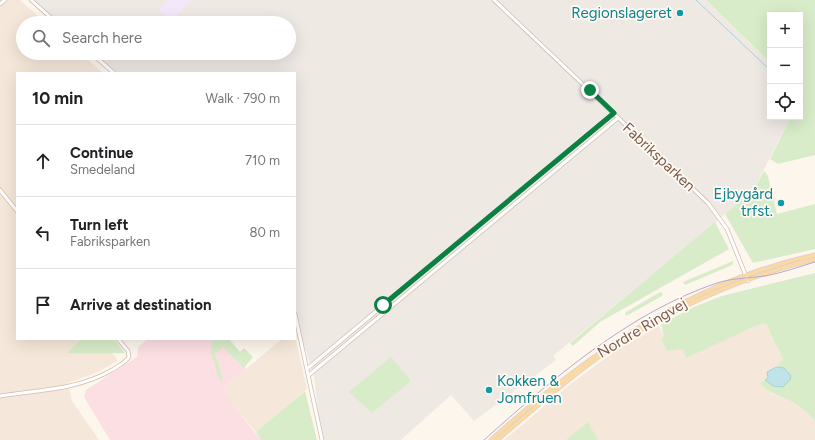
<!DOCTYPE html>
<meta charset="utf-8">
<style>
body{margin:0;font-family:Figtree,sans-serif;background:#f2f2f2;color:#202124}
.controls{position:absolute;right:12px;top:12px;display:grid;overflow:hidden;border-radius:0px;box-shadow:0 4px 16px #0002}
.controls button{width:36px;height:36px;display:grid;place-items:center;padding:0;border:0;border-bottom:1px solid #e0e0e0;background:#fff;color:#202124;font:20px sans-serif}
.stop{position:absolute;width:12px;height:12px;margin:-9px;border:3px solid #0b8043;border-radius:50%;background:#fff}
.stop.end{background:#0b8043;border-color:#fff;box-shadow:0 1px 4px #0008}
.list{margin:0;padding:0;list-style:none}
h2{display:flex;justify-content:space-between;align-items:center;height:52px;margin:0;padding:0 16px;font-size:17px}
h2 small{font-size:13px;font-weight:400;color:#757577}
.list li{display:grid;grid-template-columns:26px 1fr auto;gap:12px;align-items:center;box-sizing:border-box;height:72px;padding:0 16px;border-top:1px solid #e0e0e0}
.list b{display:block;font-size:15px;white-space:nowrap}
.list p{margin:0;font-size:13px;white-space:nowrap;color:#757577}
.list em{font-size:13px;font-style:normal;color:#757577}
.icon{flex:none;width:22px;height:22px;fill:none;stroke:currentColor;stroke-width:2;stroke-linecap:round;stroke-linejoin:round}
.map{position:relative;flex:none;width:815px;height:440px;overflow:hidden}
.search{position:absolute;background:#fff;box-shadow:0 4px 16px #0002;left:16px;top:16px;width:280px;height:44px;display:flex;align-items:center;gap:10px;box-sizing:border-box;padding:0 14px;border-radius:22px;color:#757577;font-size:15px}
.panel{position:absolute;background:#fff;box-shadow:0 4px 16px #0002;left:16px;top:72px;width:280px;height:268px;border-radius:0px}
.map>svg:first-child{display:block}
.residential{fill:#f5e8da}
.industrial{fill:#efe9e4}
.education{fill:#f3e8fa}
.medical{fill:#fbdfe3}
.green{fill:#d8ecc9}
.water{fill:#bfe3e8;stroke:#a5d3da}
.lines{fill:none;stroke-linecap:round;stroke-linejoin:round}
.stream{stroke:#a5d3da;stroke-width:1}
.minor-casing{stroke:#d1beb0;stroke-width:4.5}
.major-casing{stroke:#dad1cd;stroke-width:5}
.minor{stroke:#fff;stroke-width:3}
.major{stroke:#fbd9a5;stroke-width:3.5}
.tram{stroke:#b9a8c9;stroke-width:1}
.route{stroke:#0b8043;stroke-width:5}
.culture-dot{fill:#0f9aa8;stroke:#fffaf3;stroke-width:1.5}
.labels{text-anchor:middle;stroke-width:3.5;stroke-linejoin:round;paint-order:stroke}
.culture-label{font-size:15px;fill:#0d838f;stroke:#fffaf3;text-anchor:end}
.street-label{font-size:15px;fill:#7a5c4d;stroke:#fffaf3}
</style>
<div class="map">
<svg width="815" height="440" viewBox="0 0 815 440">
<rect width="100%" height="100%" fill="#fdf6ec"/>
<g class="residential">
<path d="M0,0H20L46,23H23V53H80L103,73H17V339H81L67,353H112L118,361L98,372L68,383L72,401L99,440H0Z"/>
<path d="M766,324L783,359L780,364L767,372L768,378L760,383L772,394L791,400L800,406L815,421V440H504L572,383L618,349L659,326L670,350L683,349L686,357L758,325Z"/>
<path d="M295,336L307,389L256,432L234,406L223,388L282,339H295Z"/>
</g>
<path class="industrial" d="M33,0H706L770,62V117H791L752,192L553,356L556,360L474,421L451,395L401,440H324L320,427L314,376L295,316V73H114L92,53H289V23H59Z"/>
<path class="education" d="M167,0H191L171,22L158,10Z"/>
<path class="medical" d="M148,339H220L246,369L223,388L234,406L261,440H110L84,397L86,390L137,357L138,347Z"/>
<g class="green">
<path d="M706,0H815V155L778,164L770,159L791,117H800V99L803,93L800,90V15H770V62Z"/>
<path d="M764,171L768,176L777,214L815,204V249L753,263L725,214L752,192Z"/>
<path d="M715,222L729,249L600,322L573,346L570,343Z"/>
<path d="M733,261V264L730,266L685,285L683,282Z"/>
<path d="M815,273V421C808,414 802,407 793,402C781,395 769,395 760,383L765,380L766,382L784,368L776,367L783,359L766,324L758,325L686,358L683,349L667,351L661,339L664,337L661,324L696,306L722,296Z"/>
<path d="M660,292L663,294L662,296L626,316L625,313L628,311Z"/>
<path d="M81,339H114L125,353H67Z"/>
<path d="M215,339H229L240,352L244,348L253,357L244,368L223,347L214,354L218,362L223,380L220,382L211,353L212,351L210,343Z"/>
<path d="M391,357L411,381L372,413L349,392Z"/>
<path d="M305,391L317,440H261L256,432Z"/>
<path d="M588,422L598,440H566Z"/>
</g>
<path class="water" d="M776,367L784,368L791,376L790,380L783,387L773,386L765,380L768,378L767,372Z"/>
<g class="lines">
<g class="stream">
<path d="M696,0L770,70"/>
<path d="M800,98L803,100"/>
</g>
<g class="minor-casing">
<g id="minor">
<path d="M31,0L57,23"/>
<path d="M494,0L708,203L727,229L748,281"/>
<path d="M0,4L5,0"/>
<path d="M91,53L114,73"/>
<path d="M0,190L17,211"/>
<path d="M295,314L322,440"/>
<path d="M308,368L614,113"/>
<path d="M309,375L618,118"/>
<path d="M0,396C39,390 77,390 112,370C118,366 125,363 129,357L128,351L118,339"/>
</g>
</g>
<g class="major-casing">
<g id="major">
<path d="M491,440C585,356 690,282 815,255"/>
<path d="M497,440C534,409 570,376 610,349C672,308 743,277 815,259"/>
</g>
</g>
<use href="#minor" class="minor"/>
<use href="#major" class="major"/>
<path class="tram" d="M484,440C551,380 630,312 717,283C733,278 749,278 765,276C782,273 798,267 815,262"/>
</g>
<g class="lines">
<path class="route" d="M383,305L614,113L590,90"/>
</g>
<g class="culture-dot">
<circle cx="680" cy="13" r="4"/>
<circle cx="781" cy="203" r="4"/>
<circle cx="489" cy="390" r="4"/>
</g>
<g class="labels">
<g class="culture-label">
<text x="672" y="18">Regionslageret</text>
<text x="773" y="199">Ejbygård<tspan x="773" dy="17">trfst.</tspan></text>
<text x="497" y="386" text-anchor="start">Kokken &amp;<tspan x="497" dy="17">Jomfruen</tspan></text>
</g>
<g class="street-label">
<text transform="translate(659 157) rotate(43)" y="5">Fabriksparken</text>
<text transform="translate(642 328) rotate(-31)" y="5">Nordre Ringvej</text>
</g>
</g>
</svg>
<div class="controls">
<button>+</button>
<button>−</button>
<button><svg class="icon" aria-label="locate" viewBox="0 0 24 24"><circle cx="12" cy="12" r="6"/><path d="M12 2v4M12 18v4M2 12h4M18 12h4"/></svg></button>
</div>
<div class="stop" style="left:383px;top:305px"></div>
<div class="stop end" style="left:590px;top:90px"></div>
<div class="search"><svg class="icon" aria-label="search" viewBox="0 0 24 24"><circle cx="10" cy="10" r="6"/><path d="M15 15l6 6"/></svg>Search here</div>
<section class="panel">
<h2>10 min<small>Walk · 790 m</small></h2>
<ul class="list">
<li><svg class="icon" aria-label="ahead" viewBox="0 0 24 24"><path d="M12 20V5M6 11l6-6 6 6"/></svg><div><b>Continue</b><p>Smedeland</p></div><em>710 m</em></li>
<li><svg class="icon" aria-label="left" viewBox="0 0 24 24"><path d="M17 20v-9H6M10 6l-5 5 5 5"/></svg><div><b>Turn left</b><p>Fabriksparken</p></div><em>80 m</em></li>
<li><svg class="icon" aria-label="arrive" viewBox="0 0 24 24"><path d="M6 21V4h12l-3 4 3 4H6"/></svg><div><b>Arrive at destination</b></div></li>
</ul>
</section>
</div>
